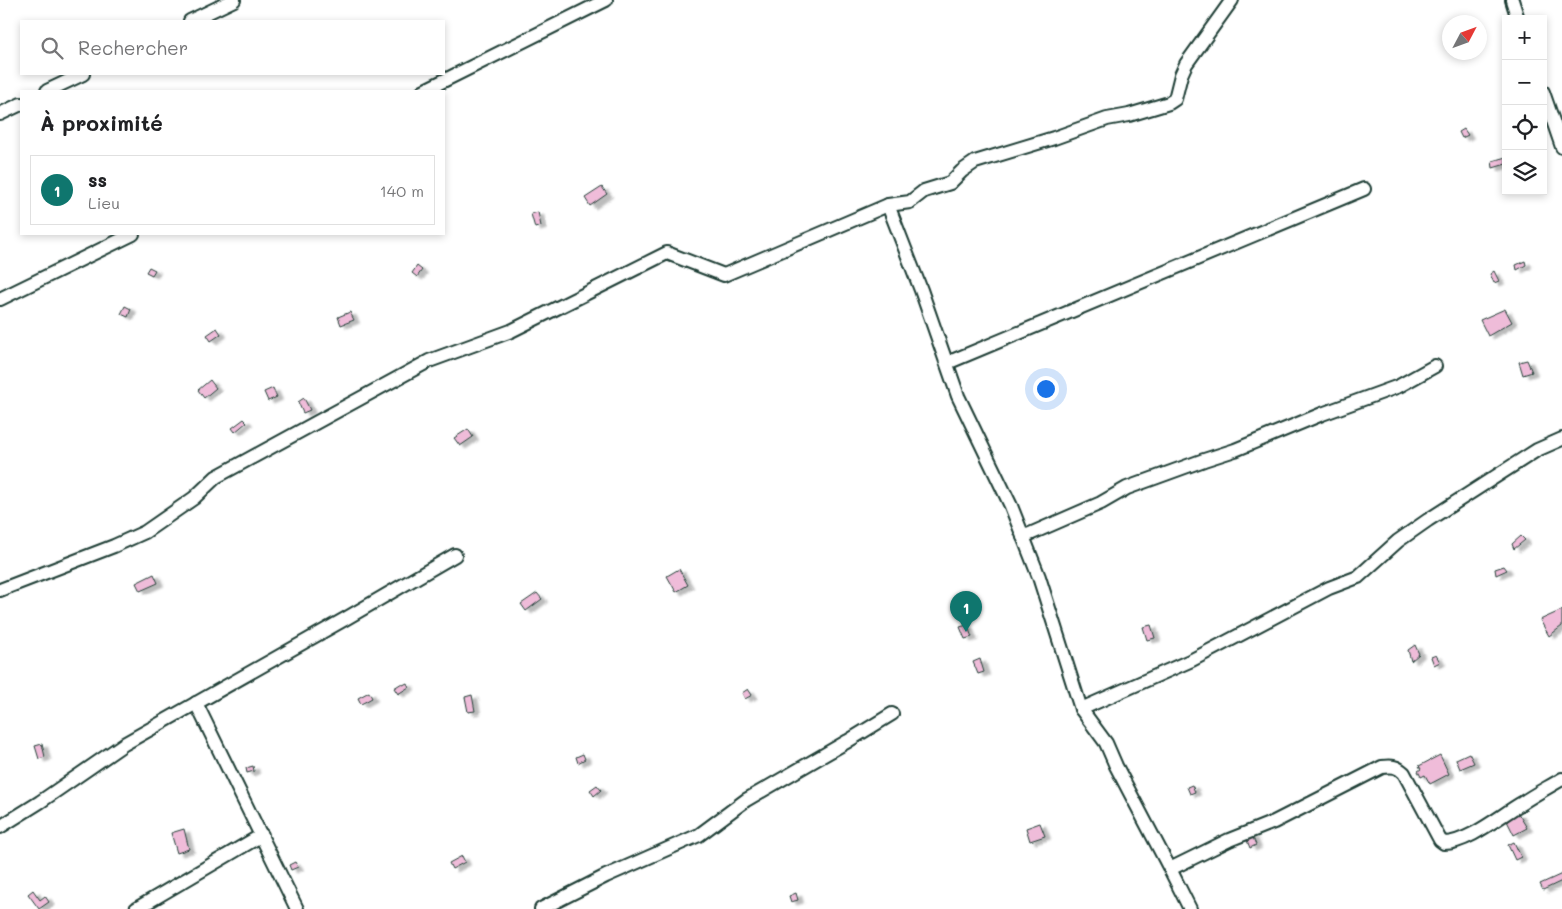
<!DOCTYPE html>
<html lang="fr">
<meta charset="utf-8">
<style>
body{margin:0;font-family:Mali,sans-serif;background:#f6f6f6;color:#202124}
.controls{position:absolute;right:15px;top:15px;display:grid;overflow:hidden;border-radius:0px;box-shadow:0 2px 8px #0003}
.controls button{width:45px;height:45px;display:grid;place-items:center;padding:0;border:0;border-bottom:1px solid #e0e0e0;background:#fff;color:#202124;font:25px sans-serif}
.compass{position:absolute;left:1442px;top:15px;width:45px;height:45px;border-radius:50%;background:#fff;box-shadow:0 2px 8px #0003;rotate:49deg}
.you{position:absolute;left:1045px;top:388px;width:18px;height:18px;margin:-12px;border:4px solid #fff;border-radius:50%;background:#1a73e8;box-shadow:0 0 0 8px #1a73e833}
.badge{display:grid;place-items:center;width:32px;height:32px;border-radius:50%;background:#0f766e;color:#fff;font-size:16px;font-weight:700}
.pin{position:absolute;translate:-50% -41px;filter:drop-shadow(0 1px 2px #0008)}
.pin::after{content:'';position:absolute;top:26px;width:18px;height:15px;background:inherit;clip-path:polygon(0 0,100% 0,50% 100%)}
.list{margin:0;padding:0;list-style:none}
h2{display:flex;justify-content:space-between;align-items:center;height:65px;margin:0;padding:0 20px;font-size:21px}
h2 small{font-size:16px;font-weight:400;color:#757577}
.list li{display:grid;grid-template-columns:32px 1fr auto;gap:15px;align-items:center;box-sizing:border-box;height:70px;margin:0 10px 10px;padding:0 10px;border:1px solid #e0e0e0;border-radius:0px}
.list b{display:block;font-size:19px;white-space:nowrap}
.list p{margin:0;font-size:16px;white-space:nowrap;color:#757577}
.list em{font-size:16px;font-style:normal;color:#757577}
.icon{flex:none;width:28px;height:28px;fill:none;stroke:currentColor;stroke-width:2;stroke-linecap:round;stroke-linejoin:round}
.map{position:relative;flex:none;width:1562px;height:909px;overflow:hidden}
.search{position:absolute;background:#fff;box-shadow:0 2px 8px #0003;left:20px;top:20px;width:425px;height:55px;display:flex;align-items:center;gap:12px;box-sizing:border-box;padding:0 18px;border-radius:0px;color:#757577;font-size:19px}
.panel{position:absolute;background:#fff;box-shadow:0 2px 8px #0003;left:20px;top:90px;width:425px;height:145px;border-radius:0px}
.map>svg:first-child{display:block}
.building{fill:#efbcd9;stroke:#1f3d34;filter:url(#shadow)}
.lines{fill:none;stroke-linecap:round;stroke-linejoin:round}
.street-casing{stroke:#1f3d34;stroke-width:16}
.street{stroke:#fff;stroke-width:12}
</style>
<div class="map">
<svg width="1562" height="909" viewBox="0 0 1562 909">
<defs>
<filter id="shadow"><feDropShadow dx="5.5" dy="3" stdDeviation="1" flood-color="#0004"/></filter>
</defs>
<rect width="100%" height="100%" fill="#fff"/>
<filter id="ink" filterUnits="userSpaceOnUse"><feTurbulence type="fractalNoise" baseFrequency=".02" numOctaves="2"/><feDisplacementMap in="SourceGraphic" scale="10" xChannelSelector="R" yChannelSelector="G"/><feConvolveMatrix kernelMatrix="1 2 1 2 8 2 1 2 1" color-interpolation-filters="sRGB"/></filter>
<g filter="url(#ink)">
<g class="building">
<path d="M1464,129L1468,135L1462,138L1459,132Z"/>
<path d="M1506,157V164L1493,168L1492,161Z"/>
<path d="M602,187L607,194L590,206L585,198Z"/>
<path d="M538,212L541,226L535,228L531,214Z"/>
<path d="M1525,261L1526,265L1517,270L1516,265Z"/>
<path d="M417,266L422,270L417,277L412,273Z"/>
<path d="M149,267L155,270L152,275L146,272Z"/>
<path d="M1494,271L1499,281L1494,283L1490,274Z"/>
<path d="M125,306L131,309L128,317L121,314Z"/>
<path d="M1505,309L1512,322L1488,336L1480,320Z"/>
<path d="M350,312L354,320L341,325L338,317Z"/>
<path d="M217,328L221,334L211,341L207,335Z"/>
<path d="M1527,360L1532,372L1523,375L1519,362Z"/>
<path d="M210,380L216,388L204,398L198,390Z"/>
<path d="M273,388L277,397L268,401L264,392Z"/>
<path d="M304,398L310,410L303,413L298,402Z"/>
<path d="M244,419L247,422L235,432L232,428Z"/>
<path d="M468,429L473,437L460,446L454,438Z"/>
<path d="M1521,536L1525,540L1514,549L1512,544Z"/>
<path d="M1504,566L1507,570L1496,575L1495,569Z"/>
<path d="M679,569L688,585L676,592L667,576Z"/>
<path d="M154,574L158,583L140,591L136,583Z"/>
<path d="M537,593L542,599L526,611L521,604Z"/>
<path d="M1562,610V626L1549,636L1540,620Z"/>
<path d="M967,625L972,637L965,639L960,627Z"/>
<path d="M1151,625L1155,638L1147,640L1143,627Z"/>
<path d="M1415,645L1419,654L1411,661L1408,650Z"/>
<path d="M1436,655L1440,662L1434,665L1431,657Z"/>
<path d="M980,659L984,672L978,674L973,662Z"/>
<path d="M402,683L403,685L407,683L409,687L398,694L394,688Z"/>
<path d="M748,689L752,695L745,699L742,693Z"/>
<path d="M369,692L372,698L361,704L358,698Z"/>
<path d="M472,695L475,711L468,712L465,697Z"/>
<path d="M42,744L45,757L39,759L35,746Z"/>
<path d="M1469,753L1474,763L1460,769L1456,759Z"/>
<path d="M583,754L585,759L578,763L576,757Z"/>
<path d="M1440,755L1449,774L1430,784L1425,775L1421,777L1418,771L1421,769L1419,766Z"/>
<path d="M253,766L254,771L247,773L246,768Z"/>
<path d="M597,785L601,790L594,796L590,790Z"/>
<path d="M1192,785L1195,792L1190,794L1187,787Z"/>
<path d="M1518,813L1527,828L1514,835L1506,819Z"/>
<path d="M1040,823L1045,836L1030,841L1026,828Z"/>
<path d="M184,829L189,849L177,853L171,833Z"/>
<path d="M1252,835L1256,845L1250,848L1246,838Z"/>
<path d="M1514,842L1521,857L1515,860L1508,845Z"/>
<path d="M462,856L465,862L452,869L449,863Z"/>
<path d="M295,862L298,867L291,870L289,865Z"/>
<path d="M1562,874V881L1543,890L1540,884Z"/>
<path d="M33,890L40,900L45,896L49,902L39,909L28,894Z"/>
<path d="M796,893L798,900L791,902L789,896Z"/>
</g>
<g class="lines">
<g class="street-casing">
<g id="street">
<path d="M1512,0L1518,19"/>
<path d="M190,21L234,0"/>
<path d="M47,91L83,74"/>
<path d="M423,91L606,0"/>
<path d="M1543,92L1562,147"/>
<path d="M0,114L21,104"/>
<path d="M888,205L921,290L958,396L1011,506L1039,577L1081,709L1106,743L1116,766L1170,869L1190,909"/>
<path d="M0,299L133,234"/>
<path d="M947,363L1364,189"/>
<path d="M1023,537L1101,503L1127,488L1204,460L1235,450L1322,414L1399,386L1435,366"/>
<path d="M0,590L114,546L145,532L194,498L216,477L429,361L511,331L667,253L724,275L888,205L910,202L924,191L950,183L962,171L975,162L1054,138L1107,119L1129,115L1169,103L1175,99L1181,75L1186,64L1232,0"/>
<path d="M196,703L297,909"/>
<path d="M1081,709L1192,660L1329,588L1358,577L1398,541L1428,520L1537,450L1562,439"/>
<path d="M0,827L40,802L124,744L345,619L455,555"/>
<path d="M1170,869L1229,840L1274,822L1382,767C1392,766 1397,766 1404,773L1440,840L1444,843C1468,843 1501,815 1522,803C1535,794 1549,787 1562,779"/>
<path d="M136,909L262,835"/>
<path d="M541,909L606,876L699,835L746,800L848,741L892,714"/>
</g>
</g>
<use href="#street" class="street"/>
</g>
</g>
</svg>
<div class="controls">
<button>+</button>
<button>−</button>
<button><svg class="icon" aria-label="locate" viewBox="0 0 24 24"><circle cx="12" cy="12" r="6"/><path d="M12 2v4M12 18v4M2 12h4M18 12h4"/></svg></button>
<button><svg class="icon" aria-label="layers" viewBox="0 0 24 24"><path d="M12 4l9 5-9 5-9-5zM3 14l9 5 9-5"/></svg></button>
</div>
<svg class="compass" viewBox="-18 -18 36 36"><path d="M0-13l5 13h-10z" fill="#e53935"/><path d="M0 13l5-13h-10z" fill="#757577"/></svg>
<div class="you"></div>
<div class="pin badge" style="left:966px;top:632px">1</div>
<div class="search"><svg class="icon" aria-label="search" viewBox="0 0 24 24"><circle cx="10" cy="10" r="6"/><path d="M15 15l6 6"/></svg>Rechercher</div>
<section class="panel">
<h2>À proximité<small></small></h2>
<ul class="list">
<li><span class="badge">1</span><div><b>ss</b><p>Lieu</p></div><em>140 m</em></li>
</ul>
</section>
</div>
